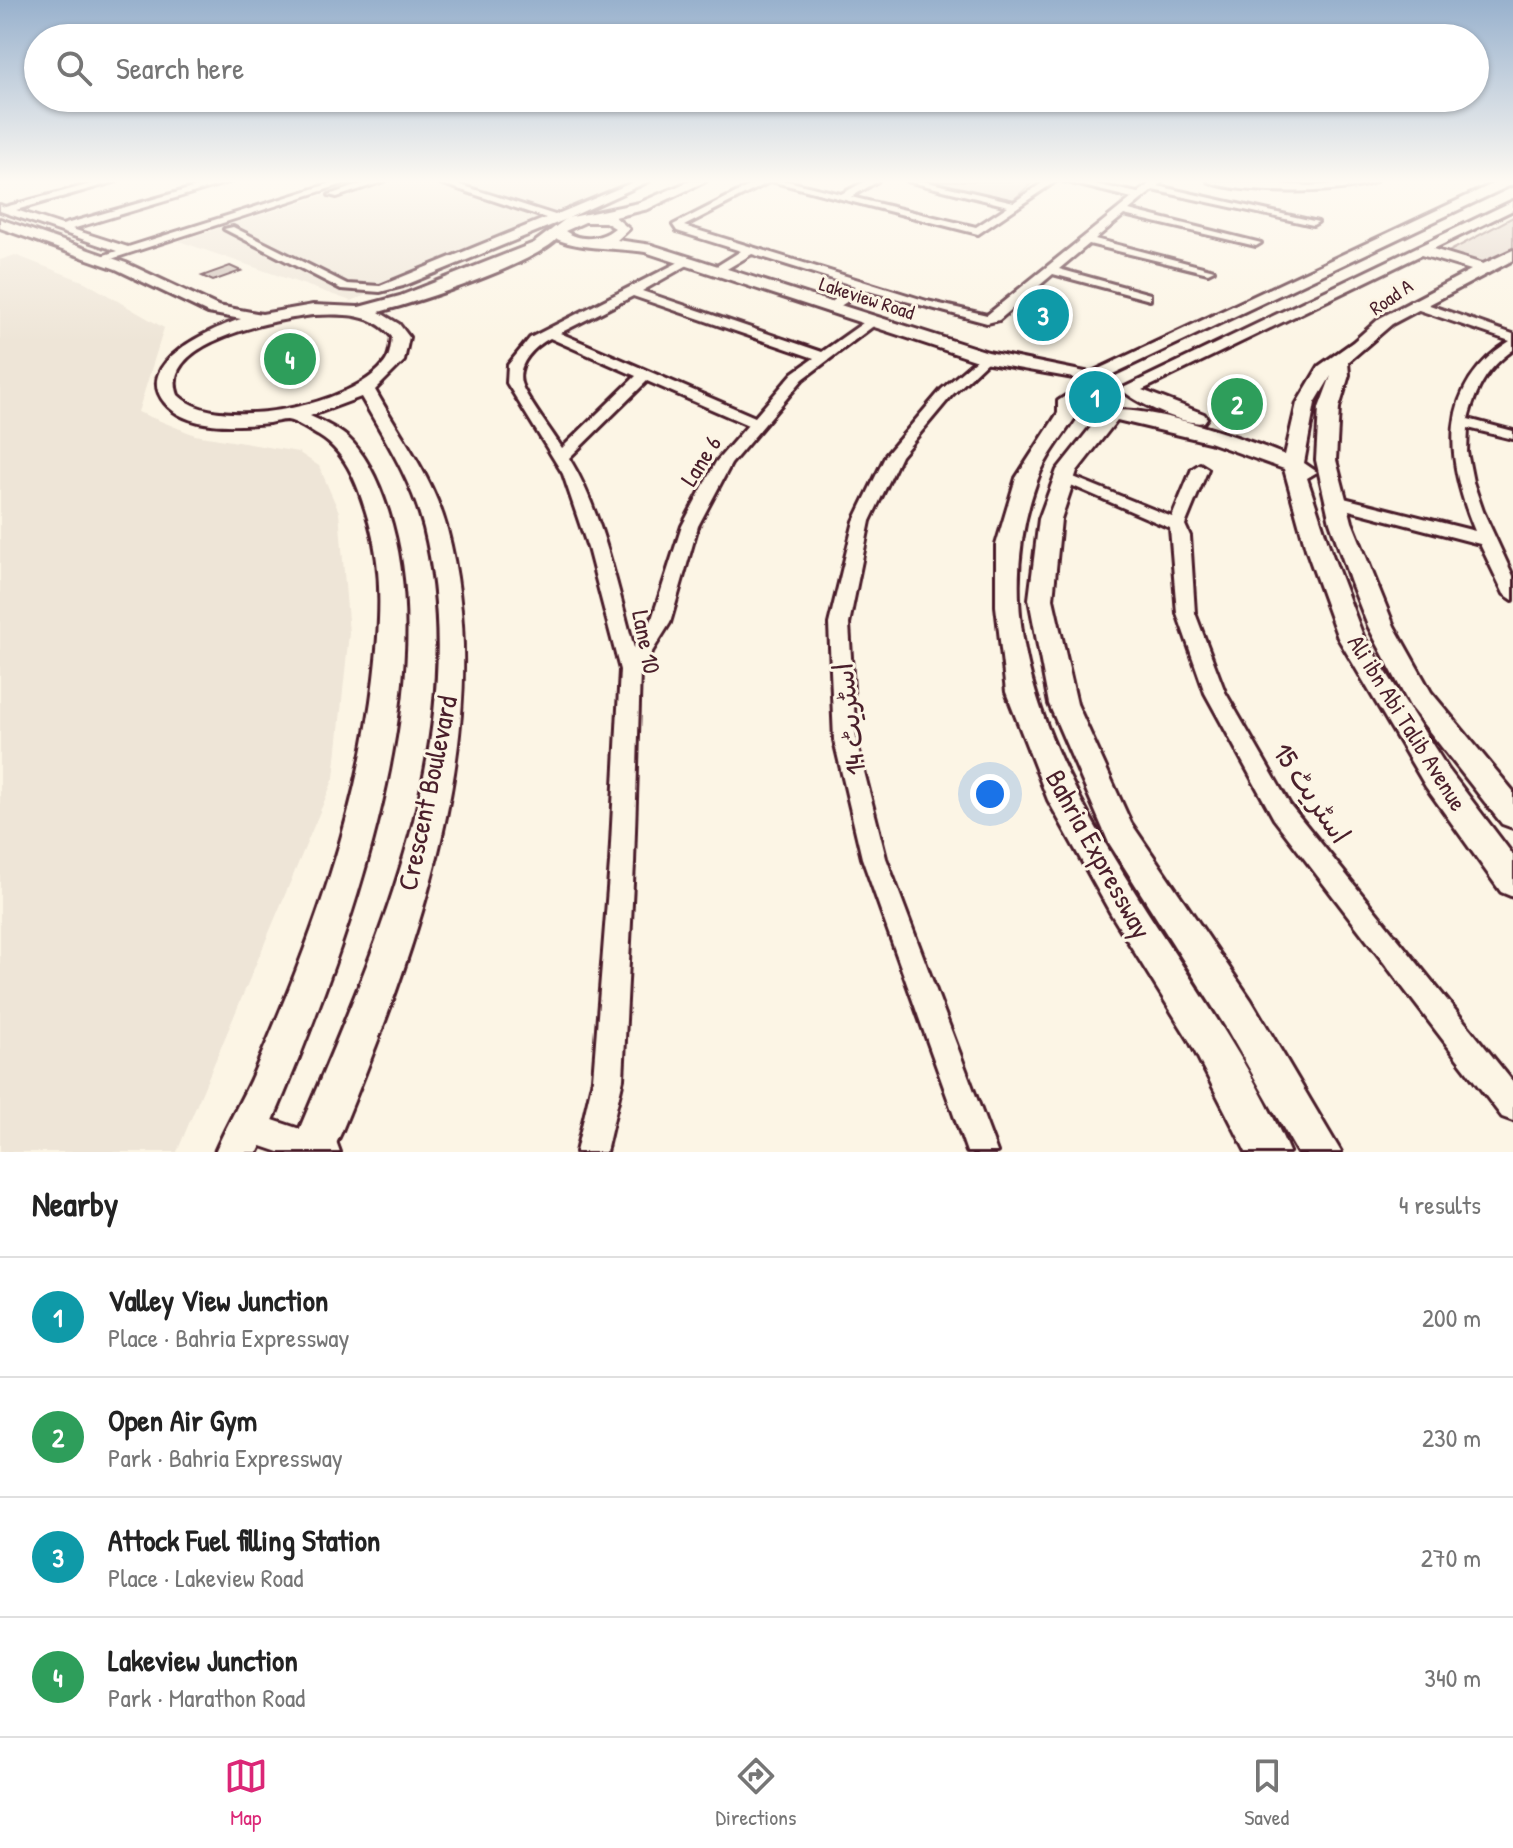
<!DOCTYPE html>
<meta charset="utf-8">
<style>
body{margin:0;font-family:"Patrick Hand","Playpen Sans Arabic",sans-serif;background:#f6f6f6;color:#222}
.you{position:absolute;left:990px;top:794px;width:28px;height:28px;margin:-20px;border:6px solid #fff;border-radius:50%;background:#1a73e8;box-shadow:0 0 0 12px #1a73e833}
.badge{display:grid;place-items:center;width:52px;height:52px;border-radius:50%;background:#db2777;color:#fff;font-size:26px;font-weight:700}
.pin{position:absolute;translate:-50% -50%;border:4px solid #fff;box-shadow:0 2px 8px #0006}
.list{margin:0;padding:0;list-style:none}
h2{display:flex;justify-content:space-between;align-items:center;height:104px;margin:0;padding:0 32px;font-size:34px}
h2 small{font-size:26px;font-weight:400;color:#767676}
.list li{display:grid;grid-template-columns:52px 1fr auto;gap:24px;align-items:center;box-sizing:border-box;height:120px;padding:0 32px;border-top:2px solid #e0e0e0}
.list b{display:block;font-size:30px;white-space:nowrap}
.list p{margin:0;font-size:26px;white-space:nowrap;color:#767676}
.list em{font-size:26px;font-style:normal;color:#767676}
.icon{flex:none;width:44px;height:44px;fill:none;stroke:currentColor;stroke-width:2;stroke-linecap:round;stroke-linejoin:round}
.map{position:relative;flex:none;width:1513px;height:1152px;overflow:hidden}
.search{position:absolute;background:#fff;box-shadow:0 2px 6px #0004;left:24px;right:24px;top:24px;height:88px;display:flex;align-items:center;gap:20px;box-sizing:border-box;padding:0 28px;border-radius:44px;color:#767676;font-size:30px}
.sheet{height:584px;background:#fff}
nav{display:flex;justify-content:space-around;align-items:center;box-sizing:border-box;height:112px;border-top:2px solid #e0e0e0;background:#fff;font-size:22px;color:#767676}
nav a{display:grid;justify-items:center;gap:4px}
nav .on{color:#db2777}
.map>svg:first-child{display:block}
.built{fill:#eee5d7}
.green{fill:#e2d5ca;stroke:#967a7a;stroke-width:2}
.building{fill:#cfc0b7;stroke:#4a1f2b;stroke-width:2}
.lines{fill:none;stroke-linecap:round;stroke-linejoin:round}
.street-casing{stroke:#4a1f2b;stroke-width:6}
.secondary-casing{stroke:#4a1f2b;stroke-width:6}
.street{fill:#fcf5e5;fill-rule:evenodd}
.secondary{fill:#fcf5e5;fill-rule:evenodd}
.labels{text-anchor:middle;stroke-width:6;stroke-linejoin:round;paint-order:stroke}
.far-street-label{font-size:20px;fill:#4a1f2b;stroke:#fcf5e5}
.street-label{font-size:24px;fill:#4a1f2b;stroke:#fcf5e5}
.near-street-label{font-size:28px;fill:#4a1f2b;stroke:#fcf5e5}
</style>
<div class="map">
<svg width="1513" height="1152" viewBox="0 0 1513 1152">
<rect width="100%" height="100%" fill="#fcf5e5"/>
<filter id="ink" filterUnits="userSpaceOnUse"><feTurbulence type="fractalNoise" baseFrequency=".0125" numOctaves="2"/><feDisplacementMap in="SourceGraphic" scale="16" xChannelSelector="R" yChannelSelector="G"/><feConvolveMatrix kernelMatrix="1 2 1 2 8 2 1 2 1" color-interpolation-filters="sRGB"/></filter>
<g filter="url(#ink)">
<g class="built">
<path d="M367,181H660L351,301L179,241Z"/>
<path d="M15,255L85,282L164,328L138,412L195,435L298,452L319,466L339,512L349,633L334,778L177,1152H0V260Z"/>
</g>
<g class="green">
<path d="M917,181H1034L1010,203Z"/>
<path d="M1513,217V250L1485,265L1448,255L1450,251Z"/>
</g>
<path class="building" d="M230,266L241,271L213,281L202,276Z"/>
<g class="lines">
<g class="street-casing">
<g id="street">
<path d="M102,181H117L16,210L62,225L217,181H232L72,229L128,247L338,181H352L102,262L97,259L98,257L117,251L0,211V205L5,207Z"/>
<path d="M370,181H384L337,197L329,195Z"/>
<path d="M434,181H448L555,215L636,181H649L562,221L403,286L380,292L341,289L224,229L233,227L347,284L380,286L546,218Z"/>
<path d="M759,181H771L684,226L927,301L987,315L1132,198L1063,181H1080L1138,193L1153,181H1163L1158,186L1318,222L1313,225L1153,190L1129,210L1261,243L1256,246L1124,215L1095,239L1214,270L1208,273L1089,244L1059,269L1150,294V300L1053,274L999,320L987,323L865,290L831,312L827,311V305L855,286L752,254L720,273H712V269L741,251L677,231L673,225Z"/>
<path d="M771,181H787L841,194L866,181H878L851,197L976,227L1008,206L907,181H923L1014,202L1045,181H1056L978,234Z"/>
<path d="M1208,181L1312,186L1376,181C1350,195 1234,195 1208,181Z"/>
<path d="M683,260L693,262L642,291L822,352L870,318L880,321L803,379L731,464L698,526L670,623L640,671L634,863L623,1079L606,1152H576L593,1079L610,863L620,670L588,548L563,474L507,383L508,365L530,338ZM633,296L814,358L793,373L755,417L560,333ZM550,338L636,376L562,448C553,433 525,397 521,383C516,364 535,346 550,338ZM647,381L748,425L716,462L682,526L651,622L634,648C617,587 602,511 569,458Z"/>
<path d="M1410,301H1418L1513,334V350C1487,368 1476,389 1468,419L1513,431V439L1468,428L1467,452L1473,482L1483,511L1513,576V600L1504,594L1480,544L1330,505L1328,501L1336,496L1475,531C1446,461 1436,387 1510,341L1410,307Z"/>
<path d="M984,353L989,354V360L952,395L901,456L870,521L849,624L856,740L886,858L997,1152H967L862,858L834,740L829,624L854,521L886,455L942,389Z"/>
<path d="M1200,464L1208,469L1185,525L1190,536L1195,613L1225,692L1290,805L1513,1082V1121L1502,1117L1274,819L1205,693L1177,613L1170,528L1057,479L1059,476H1071L1172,517L1192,469Z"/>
<path d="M249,1112L336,1141L340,1152H279L238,1138L234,1127L238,1116Z"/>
</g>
</g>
<g class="secondary-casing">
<g id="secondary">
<path d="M690,181H706L648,209L615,217L629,229L617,240L652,245L988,352L1090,373L1499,181H1513V184L1096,382L978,361L645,252C620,248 577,249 557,239C527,267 421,301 379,312L399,324L409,337L404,361L375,390C400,435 433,478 447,529C499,727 416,951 341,1133L332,1152H290C370,959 476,742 424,528C412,481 385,439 361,397L310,416C323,422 336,428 347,437C367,455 380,486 388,511C445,687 342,959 272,1123L258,1152H215C227,1124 243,1098 255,1070C310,945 358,814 374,678C380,628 384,572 369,522C360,491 349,454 319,436C310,431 296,421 287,420C281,420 274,422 269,423C238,426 187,430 165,403C131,363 213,328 241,319L208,313L116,269L0,228V219L126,263L218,306L262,314L313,305L359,307L400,296L534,243L567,218L639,203ZM585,222H605L615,228C600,240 581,242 565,231ZM313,315C341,314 373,312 392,337C391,345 390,355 386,361C357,405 217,434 178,395C157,341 280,319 313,315Z"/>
<path d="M1513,201V210L1433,249L1483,264L1513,250V260L1392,324L1348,362L1349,375L1339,408L1336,460L1352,522L1394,626L1431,692L1513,791V828L1502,824L1411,708L1368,626L1351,583L1330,522L1316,460L1319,408L1331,376L1315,403L1304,463L1317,472L1307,478L1330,549L1363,636L1448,769L1513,855V897L1501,892L1426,787L1338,638L1306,549L1284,469L1209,442L1117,420L1077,471L1061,519L1053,599L1077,704L1131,823L1251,1000L1341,1152H1297L1225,1026L1109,843L1049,704L1029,599L1039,519L1057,470L1103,412C1143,402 1245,439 1285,455L1297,403L1319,366L1353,342L1380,318L1471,270L1421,255L1142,390L1204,414L1207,418L1204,422C1186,427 1133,401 1121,389Z"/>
<path d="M1067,395L1076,401L1078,413C1065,434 1045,457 1037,481C949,726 1202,943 1289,1152H1246L1189,1040L1111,914L1048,800L1006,692L996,606V545L1016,478L1058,413V401Z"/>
</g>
</g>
<use href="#street" class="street"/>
<use href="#secondary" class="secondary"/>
</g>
</g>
<linearGradient id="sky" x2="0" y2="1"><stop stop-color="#98b1cd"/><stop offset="0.53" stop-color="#fefaf3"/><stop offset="1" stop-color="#fefaf3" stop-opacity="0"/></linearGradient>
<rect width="1513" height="342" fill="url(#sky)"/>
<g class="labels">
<g class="far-street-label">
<text transform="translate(1391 297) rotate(-34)" y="7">Road A</text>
<text transform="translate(867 298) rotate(18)" y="7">Lakeview Road</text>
</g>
<g class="street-label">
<text transform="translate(701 461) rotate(-58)" y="8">Lane 6</text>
<text transform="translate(646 642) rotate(79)" y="8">Lane 10</text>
<text transform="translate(1407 723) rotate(58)" y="8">Ali ibn Abi Talib Avenue</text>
</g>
<g class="near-street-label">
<text transform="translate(849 719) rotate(-97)" y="10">اسٹریٹ 14</text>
<text transform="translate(427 793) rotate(-78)" y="10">Crescent Boulevard</text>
<text transform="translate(1312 793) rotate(56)" y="10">اسٹریٹ 15</text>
<text transform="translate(1099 854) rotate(61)" y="10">Bahria Expressway</text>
</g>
</g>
</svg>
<div class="you"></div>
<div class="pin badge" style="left:1095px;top:397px;background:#0f9aa8">1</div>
<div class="pin badge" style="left:1237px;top:404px;background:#2e9e5b">2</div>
<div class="pin badge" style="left:1043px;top:315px;background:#0f9aa8">3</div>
<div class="pin badge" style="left:290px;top:359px;background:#2e9e5b">4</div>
<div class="search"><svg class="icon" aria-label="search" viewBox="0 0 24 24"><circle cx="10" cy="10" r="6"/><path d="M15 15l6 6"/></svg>Search here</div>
</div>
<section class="sheet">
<h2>Nearby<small>4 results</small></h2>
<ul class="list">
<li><span class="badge" style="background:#0f9aa8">1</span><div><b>Valley View Junction</b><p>Place · Bahria Expressway</p></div><em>200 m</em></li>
<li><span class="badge" style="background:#2e9e5b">2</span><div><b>Open Air Gym</b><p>Park · Bahria Expressway</p></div><em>230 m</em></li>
<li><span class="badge" style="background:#0f9aa8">3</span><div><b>Attock Fuel filling Station</b><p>Place · Lakeview Road</p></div><em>270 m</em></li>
<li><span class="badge" style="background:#2e9e5b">4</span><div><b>Lakeview Junction</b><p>Park · Marathon Road</p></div><em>340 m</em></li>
</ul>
</section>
<nav>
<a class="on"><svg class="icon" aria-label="map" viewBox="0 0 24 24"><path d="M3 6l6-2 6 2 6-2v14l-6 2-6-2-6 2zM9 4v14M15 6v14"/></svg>Map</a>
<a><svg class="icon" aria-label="directions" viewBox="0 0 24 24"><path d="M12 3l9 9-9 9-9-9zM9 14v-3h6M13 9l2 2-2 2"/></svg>Directions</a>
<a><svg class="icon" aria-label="saved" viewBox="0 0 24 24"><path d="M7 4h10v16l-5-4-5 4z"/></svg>Saved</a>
</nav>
